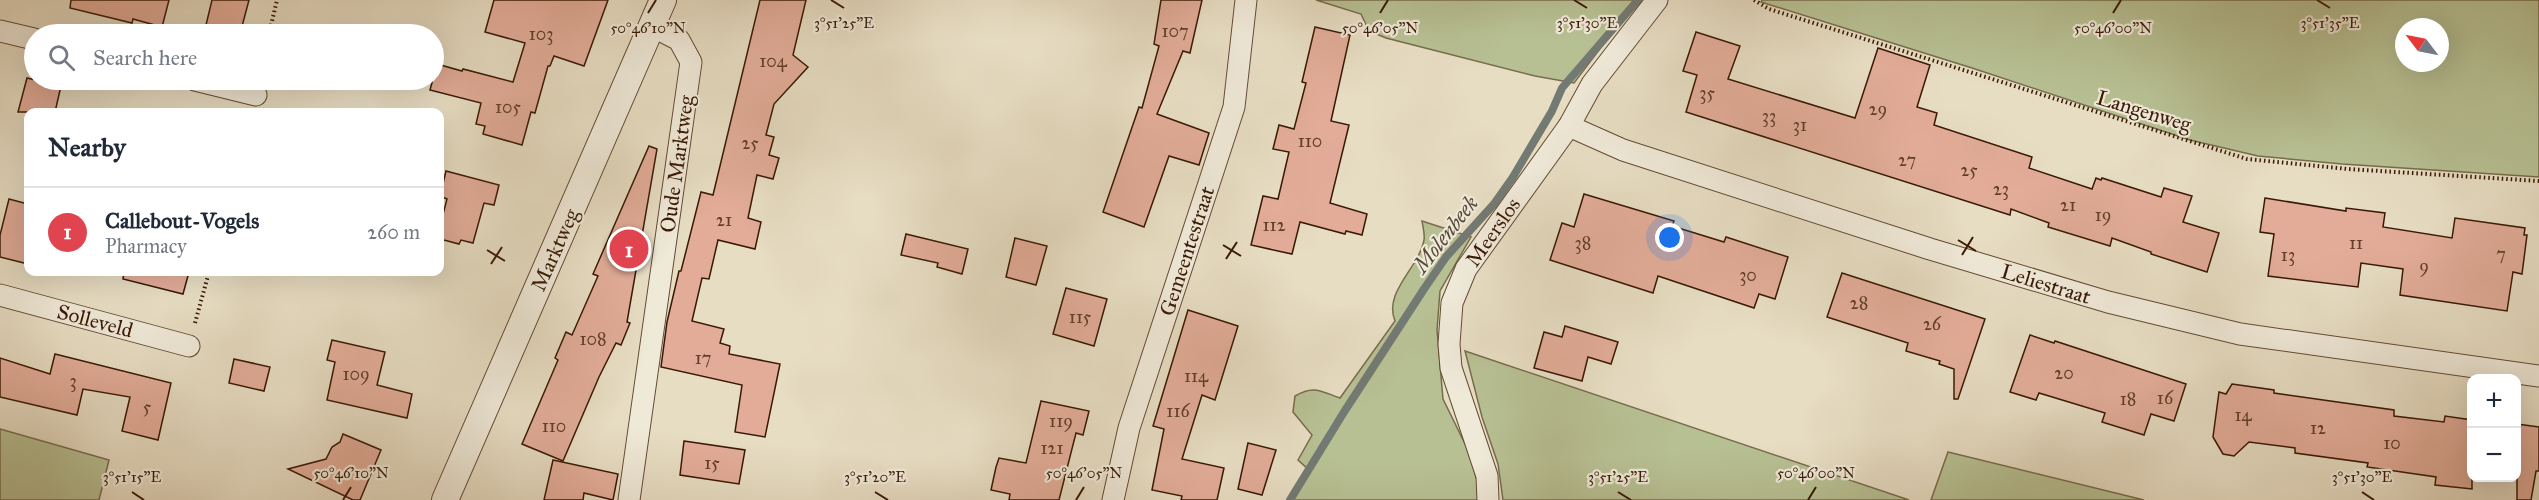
<!DOCTYPE html>
<meta charset="utf-8">
<style>
body{margin:0;font-family:"IM FELL Great Primer",serif;background:#f2f2f3;color:#1f2937}
.controls{position:absolute;right:18px;bottom:18px;display:grid;overflow:hidden;border-radius:12px;box-shadow:0 6px 24px #0002}
.controls button{width:54px;height:54px;display:grid;place-items:center;padding:0;border:0;border-bottom:2px solid #e0e1e3;background:#fff;color:#1f2937;font:30px sans-serif}
.compass{position:absolute;left:2395px;top:18px;width:54px;height:54px;border-radius:50%;background:#fff;box-shadow:0 6px 24px #0002;rotate:302deg}
.you{position:absolute;left:1670px;top:238px;width:21px;height:21px;margin:-15px;border:4px solid #fff;border-radius:50%;background:#1a73e8;box-shadow:0 0 0 9px #1a73e833}
.badge{display:grid;place-items:center;width:39px;height:39px;border-radius:50%;background:#8f2418;color:#fff;font-size:20px;font-weight:700}
.pin{position:absolute;translate:-50% -50%;border:3px solid #fff;box-shadow:0 2px 6px #0006}
.list{margin:0;padding:0;list-style:none}
h2{display:flex;justify-content:space-between;align-items:center;height:78px;margin:0;padding:0 24px;font-size:26px}
h2 small{font-size:20px;font-weight:400;color:#747a83}
.list li{display:grid;grid-template-columns:39px 1fr auto;gap:18px;align-items:center;box-sizing:border-box;height:90px;padding:0 24px;border-top:2px solid #e0e1e3}
.list b{display:block;font-size:22px;white-space:nowrap}
.list p{margin:0;font-size:20px;white-space:nowrap;color:#747a83}
.list em{font-size:20px;font-style:normal;color:#747a83}
.icon{flex:none;width:33px;height:33px;fill:none;stroke:currentColor;stroke-width:2;stroke-linecap:round;stroke-linejoin:round}
.map{position:relative;flex:none;width:2539px;height:500px;overflow:hidden}
.search{position:absolute;background:#fff;box-shadow:0 6px 24px #0002;left:24px;top:24px;width:420px;height:66px;display:flex;align-items:center;gap:15px;box-sizing:border-box;padding:0 21px;border-radius:33px;color:#747a83;font-size:22px}
.panel{position:absolute;background:#fff;box-shadow:0 6px 24px #0002;left:24px;top:108px;width:420px;height:168px;border-radius:12px}
.map>svg:first-child{display:block}
.green{fill:#b7c093;stroke:#786c4c;stroke-width:1.5;fill-rule:evenodd}
.lines{fill:none;stroke-linecap:round;stroke-linejoin:round}
.stream{stroke:#737a73;stroke-width:8}
.building{fill:#e2ac98;stroke:#391905;stroke-width:1.5}
.minor-casing{stroke:#644a34;stroke-width:23}
.tertiary-casing{stroke:#644a34;stroke-width:28}
.path{stroke:#391905;stroke-width:4;stroke-dasharray:1.5 3;stroke-linecap:butt}
.minor{stroke:#efe9d8;stroke-width:21}
.tertiary{stroke:#efe9d8;stroke-width:26}
.ticks{fill:none;stroke:#391905;stroke-width:2}
.labels{text-anchor:middle;stroke-width:4.5;stroke-linejoin:round;paint-order:stroke}
.number-label{font-size:18px;fill:#633e2a}
.street-label{font-size:21px;fill:#391905;stroke:#efe9d8}
.water-label{font-size:22px;font-style:italic;fill:#56493c;stroke:#efe9d8}
.ticks-label{font-size:15px;text-anchor:middle;fill:#391905;stroke:#efe9d8;stroke-width:4.5;stroke-linejoin:round;paint-order:stroke}
</style>
<div class="map">
<svg width="2539" height="500" viewBox="0 0 2539 500">
<rect width="100%" height="100%" fill="#e7ddc3"/>
<filter id="stains"><feTurbulence type="fractalNoise" baseFrequency=".00333" numOctaves="4"/><feColorMatrix values="0 0 0 0 .2 0 0 0 0 .09 0 0 0 0 .02 0 0 0 .5 -.17"/></filter>
<radialGradient id="worn" r=".72"><stop offset=".6" stop-color="#630" stop-opacity="0"/><stop offset="1" stop-color="#630" stop-opacity=".3"/></radialGradient>
<g class="green">
<path d="M1316,0H1637L1574,83L1535,76L1386,38L1369,31L1361,14Z"/>
<path d="M1762,0H2539V177L2342,164L2258,156L2190,140L1972,68L1761,2ZM2404,27H2440V63H2404Z"/>
<path d="M1422,221L1471,237L1440,291L1437,330L1443,399L1470,454L1482,500H1290L1309,470L1298,460L1312,435L1293,412L1295,396C1314,385 1320,391 1340,398L1395,321C1383,292 1419,268 1424,240C1425,234 1423,227 1422,221Z"/>
<path d="M1465,351L1909,500H1503L1498,464L1482,417Z"/>
<path d="M0,429L109,460L99,500H0Z"/>
<path d="M1948,452L2144,500H1931Z"/>
</g>
<g class="lines">
<path class="stream" d="M1290,500L1344,412L1424,289L1446,257L1494,204L1513,177L1552,111L1562,88L1638,0"/>
</g>
<g class="building">
<path d="M71,0H169L162,27L133,19L132,23L70,8Z"/>
<path d="M212,0H249L240,34L205,29Z"/>
<path d="M494,0H608L584,66L554,56L550,66H548L535,113L531,112L522,145L483,134L485,126L476,124L481,103L430,90L437,64L462,71L463,69L513,82L525,43L485,32Z"/>
<path d="M760,0H806L793,55L808,67L774,104L766,135L774,137L769,155L779,158L773,179L757,175L748,218L761,222L755,249L718,240L709,279L702,278L692,321L724,329L720,343L730,346L729,354L780,364L765,437L735,432L742,385L661,367L667,322L679,271H681L701,192L713,195Z"/>
<path d="M1161,0H1202L1190,53L1183,51L1157,114L1209,133L1199,165L1169,156L1144,227L1103,212L1139,107L1142,108L1159,46L1154,44Z"/>
<path d="M1315,27L1350,35L1331,121L1349,125L1330,203L1367,214L1362,235L1346,231L1345,234L1300,222L1292,254L1251,245L1263,196L1278,199L1289,152L1273,149L1279,125L1294,129L1306,83L1302,82Z"/>
<path d="M1696,32L1740,46L1728,79L1855,118L1878,48L1930,65L1917,107L1937,113L1934,125L2032,157L2029,168L2092,189L2096,178L2101,180L2102,178L2161,197L2164,188L2192,196L2183,222L2219,233L2207,272L2151,254V252L2112,238L2110,246L2048,227L2049,223L2011,209L2010,215L1686,112L1697,75L1683,71Z"/>
<path d="M27,78L61,86L55,112H18Z"/>
<path d="M649,146L657,149L627,322L630,323L621,345L616,343L599,377L563,461L522,444L558,360L555,358L566,332L572,335L598,276L593,274Z"/>
<path d="M446,171L499,185L494,205L484,203L473,243L461,240L459,244L440,239V226L447,199L440,196Z"/>
<path d="M1584,194L1674,221L1672,226L1724,242L1726,237L1788,257L1775,299L1759,294L1754,308L1658,276L1653,293L1550,260L1562,223L1574,227Z"/>
<path d="M2265,198L2346,211V208L2385,213L2383,227L2452,238L2455,218L2525,228L2524,235H2527L2522,274L2513,272L2507,311L2400,295L2403,269L2361,263L2358,287L2268,276L2274,234L2260,232Z"/>
<path d="M9,199L28,204V264L0,257V235Z"/>
<path d="M906,234L968,249L962,274L937,267L938,263L901,255Z"/>
<path d="M1015,238L1047,246L1036,285L1006,277Z"/>
<path d="M124,272H189L183,294L123,279Z"/>
<path d="M1842,273L1985,319L1958,399H1954V369L1939,364L1940,361L1906,351L1908,343L1827,317Z"/>
<path d="M1066,288L1107,299L1094,346L1053,334Z"/>
<path d="M1188,310L1238,326L1215,400L1202,395L1182,459L1224,468L1217,500H1181L1182,496L1152,490L1164,429L1153,426Z"/>
<path d="M1565,326L1618,342L1611,364L1588,357L1582,381L1534,368L1544,332L1562,337Z"/>
<path d="M2030,335L2054,343L2055,341L2186,384L2174,421L2151,414L2144,435L2102,422L2105,413L2039,393L2036,400L2010,392Z"/>
<path d="M332,340L385,352L377,385L412,394L407,418L327,400L335,362L327,360Z"/>
<path d="M55,354L171,383L158,440L122,431L130,397L83,389L77,415L0,397V358L50,374Z"/>
<path d="M234,359L270,367L264,391L229,383Z"/>
<path d="M2232,384L2274,390V393L2394,410V416L2444,422L2445,416L2472,420V489L2435,485L2436,477L2367,467L2368,463L2295,453V448L2249,442L2234,456L2223,454L2213,437L2219,392L2226,394Z"/>
<path d="M1041,401L1089,411L1083,435L1076,433L1059,500H1009L1010,494L991,490L996,467L999,458L1026,463Z"/>
<path d="M2517,424L2539,427V471H2536L2531,500H2517Z"/>
<path d="M343,434L381,450L360,500H353L288,469L326,459L332,447L340,442Z"/>
<path d="M684,441L745,450L739,484L680,475Z"/>
<path d="M1248,443L1276,450L1262,495L1238,489Z"/>
<path d="M553,460L618,474L613,500L584,493L583,500H544Z"/>
</g>
<g class="lines">
<g class="minor-casing">
<g id="minor">
<path d="M0,31L34,39"/>
<path d="M195,80L256,95"/>
<path d="M1569,126L1623,150L1930,249L2108,302L2240,334L2539,376"/>
<path d="M0,295L189,346"/>
<path d="M629,500L691,62L679,40L652,26"/>
<path d="M1113,500L1129,428L1234,107L1246,0"/>
<path d="M1488,500L1487,476L1451,368L1449,344L1452,303L1466,269L1569,126L1592,84L1657,0"/>
</g>
</g>
<g class="tertiary-casing">
<path id="tertiary" d="M445,500L663,0"/>
</g>
<g class="path">
<path d="M1754,0L1769,9L2247,159L2348,169L2539,181"/>
<path d="M269,34L277,0"/>
<path d="M195,323L209,272"/>
</g>
<use href="#minor" class="minor"/>
<use href="#tertiary" class="tertiary"/>
</g>
<path class="ticks" d="M831,0L844,8M1574,0L1587,8M2317,0L2330,8M648,13L656,0M1380,13L1388,0M2113,13L2121,0M1958,240L1976,251M1223,245L1241,256M487,250L505,261M1962,255L1973,237M1226,259L1237,242M491,264L502,247M132,492L144,500M875,492L888,500M1618,492L1631,500M2362,492L2374,500M343,500L351,487M1076,500L1084,487M1808,500L1816,487"/>
<g class="labels">
<g class="number-label">
<text x="1175" y="37">107</text>
<text x="541" y="40">103</text>
<text x="773" y="67">104</text>
<text x="1707" y="99">35</text>
<text x="508" y="113">105</text>
<text x="1878" y="115">29</text>
<text x="1769" y="122">33</text>
<text x="1800" y="131">31</text>
<text x="1310" y="147">110</text>
<text x="750" y="149">25</text>
<text x="1907" y="166">27</text>
<text x="1969" y="176">25</text>
<text x="2001" y="195">23</text>
<text x="2068" y="211">21</text>
<text x="2103" y="221">19</text>
<text x="724" y="226">21</text>
<text x="1274" y="231">112</text>
<text x="1583" y="249">38</text>
<text x="2356" y="249">11</text>
<text x="2501" y="260">7</text>
<text x="2288" y="261">13</text>
<text x="2424" y="272">9</text>
<text x="1748" y="281">30</text>
<text x="1859" y="309">28</text>
<text x="1080" y="323">115</text>
<text x="1932" y="330">26</text>
<text x="593" y="345">108</text>
<text x="703" y="364">17</text>
<text x="2064" y="379">20</text>
<text x="356" y="380">109</text>
<text x="1196" y="382">114</text>
<text x="73" y="387">3</text>
<text x="2165" y="404">16</text>
<text x="2128" y="405">18</text>
<text x="147" y="413">5</text>
<text x="1178" y="417">116</text>
<text x="2243" y="421">14</text>
<text x="1061" y="427">119</text>
<text x="554" y="432">110</text>
<text x="2318" y="434">12</text>
<text x="2392" y="449">10</text>
<text x="1052" y="454">121</text>
<text x="712" y="469">15</text>
</g>
<g class="street-label">
<text transform="translate(2144 111) rotate(17)" y="7">Langenweg</text>
<text transform="translate(677 164) rotate(-82)" y="7">Oude Marktweg</text>
<text transform="translate(1493 232) rotate(-55)" y="7">Meerslos</text>
<text transform="translate(555 250) rotate(-66)" y="7">Marktweg</text>
<text transform="translate(1187 251) rotate(-72)" y="7">Gemeentestraat</text>
<text transform="translate(2046 284) rotate(17)" y="7">Leliestraat</text>
<text transform="translate(95 321) rotate(15)" y="7">Solleveld</text>
</g>
<g class="water-label">
<text transform="translate(1445 234) rotate(-52)" y="8">Molenbeek</text>
</g>
</g>
<g class="ticks-label">
<text x="2330" y="28">3°51'35"E</text>
<text x="844" y="28">3°51'25"E</text>
<text x="1587" y="28">3°51'30"E</text>
<text x="648" y="33">50°46'10"N</text>
<text x="1380" y="33">50°46'05"N</text>
<text x="2113" y="33">50°46'00"N</text>
<text x="351" y="478">50°46'10"N</text>
<text x="1084" y="478">50°46'05"N</text>
<text x="1816" y="478">50°46'00"N</text>
<text x="132" y="482">3°51'15"E</text>
<text x="875" y="482">3°51'20"E</text>
<text x="1618" y="482">3°51'25"E</text>
<text x="2362" y="482">3°51'30"E</text>
</g>
<rect width="100%" height="100%" filter="url(#stains)"/>
<rect width="100%" height="100%" fill="url(#worn)"/>
</svg>
<div class="controls">
<button>+</button>
<button>−</button>
</div>
<svg class="compass" viewBox="-18 -18 36 36"><path d="M0-13l5 13h-10z" fill="#e53935"/><path d="M0 13l5-13h-10z" fill="#747a83"/></svg>
<div class="you"></div>
<div class="pin badge" style="left:629px;top:249px;background:#e0444e">1</div>
<div class="search"><svg class="icon" aria-label="search" viewBox="0 0 24 24"><circle cx="10" cy="10" r="6"/><path d="M15 15l6 6"/></svg>Search here</div>
<section class="panel">
<h2>Nearby<small></small></h2>
<ul class="list">
<li><span class="badge" style="background:#e0444e">1</span><div><b>Callebout-Vogels</b><p>Pharmacy</p></div><em>260 m</em></li>
</ul>
</section>
</div>
